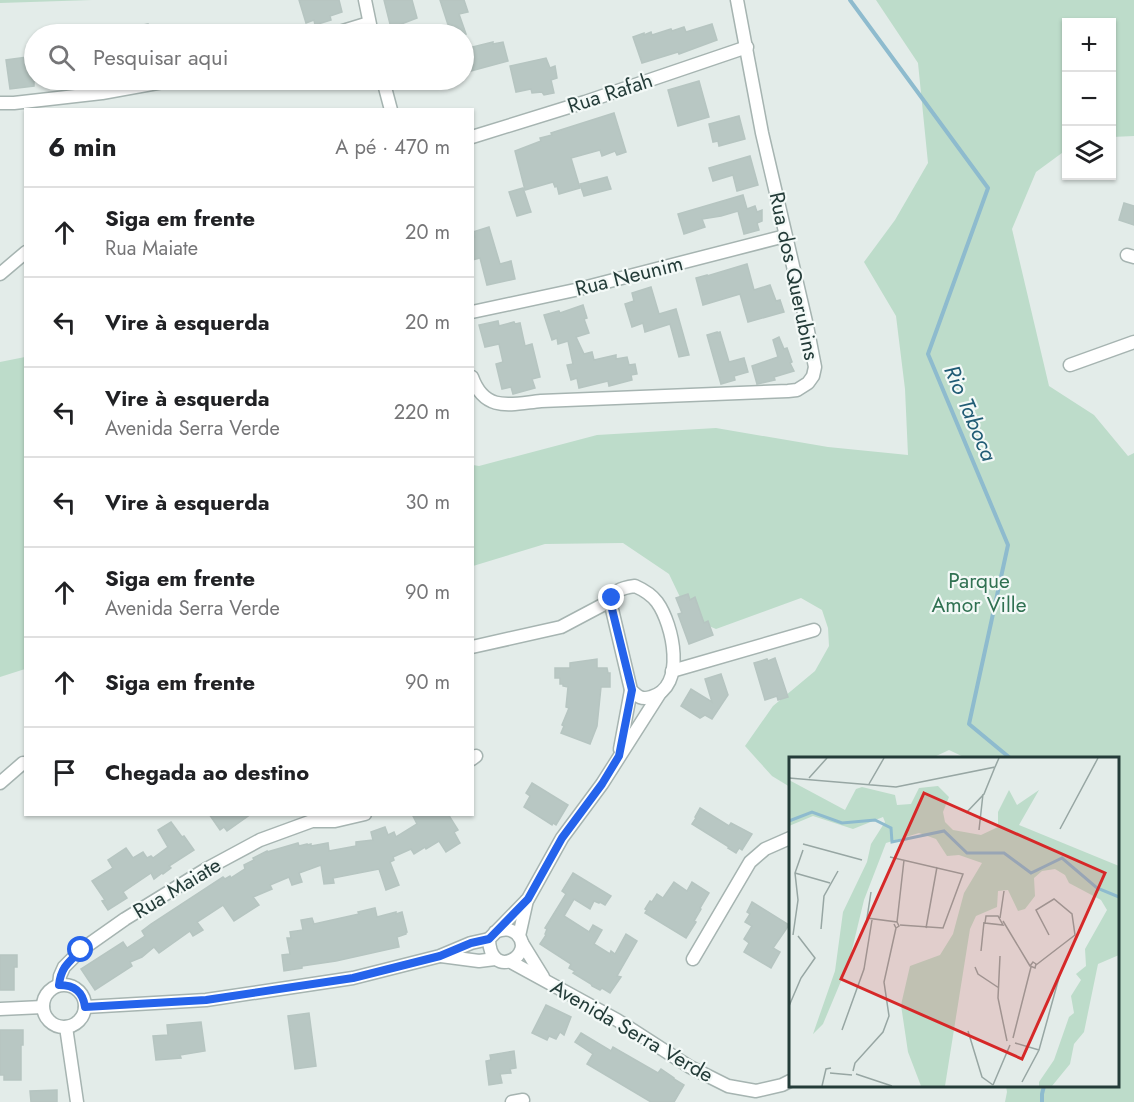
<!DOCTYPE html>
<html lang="pt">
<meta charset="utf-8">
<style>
body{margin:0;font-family:Jost,sans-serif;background:#f2f2f2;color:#202124}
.controls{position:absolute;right:18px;top:18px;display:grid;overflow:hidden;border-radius:0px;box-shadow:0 2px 4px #0004}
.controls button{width:54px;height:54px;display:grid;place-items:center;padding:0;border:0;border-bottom:2px solid #e0e0e0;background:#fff;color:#202124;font:30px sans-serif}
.stop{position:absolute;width:18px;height:18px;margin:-14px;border:4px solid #2563eb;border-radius:50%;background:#fff}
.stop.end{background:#2563eb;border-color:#fff;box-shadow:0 2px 6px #0008}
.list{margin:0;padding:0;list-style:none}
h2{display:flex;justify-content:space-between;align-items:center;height:78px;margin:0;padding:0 24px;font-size:26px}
h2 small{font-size:20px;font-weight:400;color:#757577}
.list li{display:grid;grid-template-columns:39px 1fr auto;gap:18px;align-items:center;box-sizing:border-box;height:90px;padding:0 24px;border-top:2px solid #e0e0e0}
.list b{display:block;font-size:22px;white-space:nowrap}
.list p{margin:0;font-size:20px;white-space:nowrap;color:#757577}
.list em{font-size:20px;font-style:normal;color:#757577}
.icon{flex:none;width:33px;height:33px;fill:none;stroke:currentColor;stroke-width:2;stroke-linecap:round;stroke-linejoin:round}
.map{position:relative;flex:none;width:1134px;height:1102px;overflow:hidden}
.search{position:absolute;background:#fff;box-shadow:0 2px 4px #0004;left:24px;top:24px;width:450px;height:66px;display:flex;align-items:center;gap:15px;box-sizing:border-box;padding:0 21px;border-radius:33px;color:#757577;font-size:22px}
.panel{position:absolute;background:#fff;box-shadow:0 2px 4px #0004;left:24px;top:108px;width:450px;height:708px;border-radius:0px}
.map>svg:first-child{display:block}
.green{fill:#bddcca}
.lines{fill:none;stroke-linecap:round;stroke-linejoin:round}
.stream{stroke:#8ebbce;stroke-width:4}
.building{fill:#b8c7c3;stroke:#b6c5c1;stroke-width:1.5}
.minor-casing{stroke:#a6b4b1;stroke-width:15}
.minor{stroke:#fff;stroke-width:12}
.route{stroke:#2563eb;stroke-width:8}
.labels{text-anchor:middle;stroke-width:4.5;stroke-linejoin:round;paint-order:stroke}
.street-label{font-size:21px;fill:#243c39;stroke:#f3f9f7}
.park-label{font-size:21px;fill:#307152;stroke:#f3f9f7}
.water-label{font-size:22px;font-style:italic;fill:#215c75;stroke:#f3f9f7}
.inset-river{fill:none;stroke:#8ebbce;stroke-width:3}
.inset-road{fill:none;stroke:#97a6a3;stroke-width:1.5}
.view{fill:#d62828;fill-opacity:0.15;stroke:#d62828;stroke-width:3}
.inset-edge{fill:none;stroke:#243c39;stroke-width:3}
</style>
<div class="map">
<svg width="1134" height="1102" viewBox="0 0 1134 1102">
<rect width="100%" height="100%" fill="#e3ece9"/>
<g class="green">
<path d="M0,0H92L0,3Z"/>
<path d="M876,0H1134V136L1112,137V22H1066V150L1036,172L1012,229L1049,386L1094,415L1128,456L1134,453V1102H1005L1007,1092L1006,1086H1118V758H966L949,750L932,758H790V787L772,776L745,746L773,706L815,671L829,646L828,628L822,610L801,598L716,629L690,618L669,574L623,543L545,544L473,566V465L479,466L597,435L716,428L828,447L908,455L905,389L896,316L864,262L895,220L928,163L918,63Z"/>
<path d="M25,357V669L0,677V362Z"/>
</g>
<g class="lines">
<g class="stream">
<path d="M850,0L988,188L928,354L1008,545L969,724L1010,758"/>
<path d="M1042,1102V1094L1044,1086"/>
</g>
</g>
<g class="building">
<path d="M299,0H339L342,12L330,16L331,20L315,25L314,20L306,23Z"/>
<path d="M384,0H412L417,18L391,28Z"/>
<path d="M440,0H464L468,12L459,14L466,34H451Z"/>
<path d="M148,24L150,34H139L138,26Z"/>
<path d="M712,24L717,40L679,54L678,52L642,63L633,37L644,33V35L651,32L652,35L671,29L672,31L684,27L686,32Z"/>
<path d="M493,42V44L503,42L508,61L467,72L464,58V49Z"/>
<path d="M34,56V86L10,89L6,60Z"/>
<path d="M546,58L550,68L555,66L557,78L551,80L554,93L544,95L542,92L532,93L531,89L516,92L510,66Z"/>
<path d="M699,81L709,117L678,126L668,90Z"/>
<path d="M614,113L626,152L617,155L615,151L602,156L600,150L571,158L580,188L559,194L557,186L555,187L553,182L525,190L515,151L541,141L540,138L552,135L551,133Z"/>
<path d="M739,116L745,139L719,146L718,141L713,142L709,124Z"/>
<path d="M750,156L758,185L737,191L733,175L713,181L709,168Z"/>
<path d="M607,177L611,189L584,196L580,184Z"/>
<path d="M523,188L531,212L517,216L509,192Z"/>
<path d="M743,195L747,209L755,206L757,212L762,210V221L757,223L759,230L744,234L738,211L721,216L702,219L705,227L684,234L678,214Z"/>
<path d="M1124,203L1134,206V225L1119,220Z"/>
<path d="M489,227L500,264L511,261L515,279L487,285L480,258L472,260V238L475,237L473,232Z"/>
<path d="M747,264L754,290L770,285L776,301L780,300L784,312L748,322L740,294L703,305L696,278L707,275V276Z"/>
<path d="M651,287L659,314L676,309L689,355L679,357L670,324L645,332L643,323L632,327L625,304L634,301L632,293Z"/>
<path d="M583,305L587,318L584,319L589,333L576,337L584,354L592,352L594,360L616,355V359L627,357L629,365L635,364L637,374L631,375L632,380L609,386L608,381L579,388L577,378L571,380L567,365L573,364L568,341L558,344L557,338L552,340L544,315L559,311L560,313Z"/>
<path d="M498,321L499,326L514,322L515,324L520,323L525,346L532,344L540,377L532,379L535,388L513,394L511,387L502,389L496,364L503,362L499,344L485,347L479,325Z"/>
<path d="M717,332V333L720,332L729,362L744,358L748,372L734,376L735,380L721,384L707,335Z"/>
<path d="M779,337L784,349L787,348L792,362L790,363L794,371L774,377L775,380L757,384L752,366L778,357L773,340Z"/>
<path d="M688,594L690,600L695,597L704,623L708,621L713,635L689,644L678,614L682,613L676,598Z"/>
<path d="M775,658L788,697L778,700L777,696L765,700L754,663L767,659L768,661Z"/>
<path d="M597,659V668H607L608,673H610V687H601L597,726L590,744L561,733L564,726L562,725L569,708L566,707L568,687L563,686V684H560V678H555V668H570V663Z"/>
<path d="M721,674L728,695L712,719L705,715L700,718L681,706L691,689L712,702L705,679Z"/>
<path d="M532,783L568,805L556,825L553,823L552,825L524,807L530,796L526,793Z"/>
<path d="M700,808L729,826L731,823L752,834L742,850L739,848L736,853L728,848L729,847L692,824L696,818L695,817Z"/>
<path d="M209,814H251L227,831L224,827L220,830Z"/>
<path d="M412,814H448L458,830L454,832L460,843L446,852L439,841L426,849L425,847L414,854L411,849L393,857L394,860L390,862L399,885L386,890L379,869L333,878L334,883L324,884L321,865L299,873L302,882L292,885L289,877L270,885L272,889L253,897L259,905L234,921L223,905L197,922L203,930L193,936L190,931L159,953L154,947L142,957L130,962L132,966L95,990L81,969L123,942L127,948L145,936L142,931L151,924L223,877L225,879L230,876L231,878L245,869L244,865L254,860L253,858L267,851V852L298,843L299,846L307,844V845L311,844V846L328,843L329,851L356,846V842L373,840L371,832L385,827L388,835L394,832L396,837L417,824Z"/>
<path d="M171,822L182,837L184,836L194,850L169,866L171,868L163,874L162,873L154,879L151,873L123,892L127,898L108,910L102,901L105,900L92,881L113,868L108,860L126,848L133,858L143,852L147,858L151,856L153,858L168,847L158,830Z"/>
<path d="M573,873L611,896L605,905L600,902L599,903L594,901L590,909L574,899L564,916L589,932L593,925L602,930L594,944L610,954L611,951L615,954L626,934L637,941L617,976L621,977L610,993L602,988L600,990L592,986L591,984L573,973L575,971L569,968L571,964L540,944L546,935L545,934L547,929L545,928L566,894L562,891Z"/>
<path d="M674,882L687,891L692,882L709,893L700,908L701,909L694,921L696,922L686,938L645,913L647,910L645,909L650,901L652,902L657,894L663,898Z"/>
<path d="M752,902L789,925L773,948L780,952L771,968L744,952L749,943L744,939L752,926L745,922L750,914L747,912Z"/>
<path d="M375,908L377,917L396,912V914L402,912L407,932H406V934L397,937L399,947L336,961L302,966V968L284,971L282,955L290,954L287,938H291L290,932L303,930L301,920L312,918L314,924L359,914L358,912Z"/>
<path d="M0,955H17V967H14V990H0Z"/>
<path d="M546,1005L571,1017L564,1035L560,1032L556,1039L549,1036L547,1040L532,1033Z"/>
<path d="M309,1013L316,1066L295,1069L288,1016Z"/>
<path d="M201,1022L205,1051L180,1055L181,1058L156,1060L153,1036L168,1035L167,1025Z"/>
<path d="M0,1030H23V1045H21V1080H4V1075H0Z"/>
<path d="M581,1033L611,1051L613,1047L658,1073L661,1069L674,1078V1079L684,1085L674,1102H651L587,1064L593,1054L575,1042Z"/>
<path d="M514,1051L516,1068L510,1069L511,1073L500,1074L502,1083L489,1085L486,1061L491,1060L490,1055Z"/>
<path d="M57,1090V1102H31L30,1091Z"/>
</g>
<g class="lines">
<g class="minor-casing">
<g id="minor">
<path d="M365,0L372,34"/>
<path d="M333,34L369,23"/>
<path d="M383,80L391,110"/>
<path d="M0,103H14L102,93L174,80"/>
<path d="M472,137L585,102L747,47"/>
<path d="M1127,255L1134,257"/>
<path d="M0,274L26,252"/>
<path d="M472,312L575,290L785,236"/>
<path d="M1070,365L1134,342"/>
<path d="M472,377C485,413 511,404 541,401L788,391L797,390L808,383L813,376L815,367L807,326L762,133L737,0"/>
<path d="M635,586C644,590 651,594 657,602C673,624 687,687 651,697C642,700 638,697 631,690L611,605C613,590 621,588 635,586Z"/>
<path d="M472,647L561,627L612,600"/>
<path d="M672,671L814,630"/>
<path d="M620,749L631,690"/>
<path d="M472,759L476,756"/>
<path d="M0,783L23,763"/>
<path d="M495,932C503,929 510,928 517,934C537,955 490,982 489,939L528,899L562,838L602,784L660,693"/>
<path d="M519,936L527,900"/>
<path d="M522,943L543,977"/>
<path d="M441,956L479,961L495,959"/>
<path d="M693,959L750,862L765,849L790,838"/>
<path d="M511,962L617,1020L690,1067L728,1086L756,1091L782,1085L790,1081"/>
<path d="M59,985L60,976L64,967L81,950L125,919L208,868L260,840L312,821H335L365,814"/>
<circle cx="64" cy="1006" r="21"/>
<path d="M85,1007L206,1000L353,978L440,956L471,943L489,939"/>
<path d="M0,1009L43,1007"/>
<path d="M66,1027L77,1102"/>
<path d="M512,1102L523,1100"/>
</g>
</g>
<use href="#minor" class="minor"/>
</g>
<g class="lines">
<path class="route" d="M81,950C69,962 61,967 59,985C75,985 83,992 85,1007L206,1000L353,978L440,956L471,943L489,939L528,899L562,838L602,784L619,756L632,690L611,605L612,598"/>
</g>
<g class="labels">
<g class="street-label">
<text transform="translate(610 93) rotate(-18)" y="7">Rua Rafah</text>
<text transform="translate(629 276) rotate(-14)" y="7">Rua Neunim</text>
<text transform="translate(794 276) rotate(78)" y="7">Rua dos Querubins</text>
<text transform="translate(177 888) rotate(-31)" y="7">Rua Maiate</text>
<text transform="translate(632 1031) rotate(30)" y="7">Avenida Serra Verde</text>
</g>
<g class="park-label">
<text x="979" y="588">Parque<tspan x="979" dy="24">Amor Ville</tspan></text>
</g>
<g class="water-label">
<text transform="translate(971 413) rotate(67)" y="8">Rio Taboca</text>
</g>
</g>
<g transform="translate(789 757)">
<rect width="330" height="330" fill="#e3ece9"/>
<path d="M0,23L56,53L67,32L73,30L106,38L108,48L122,47L130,31L149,29L160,40L154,55L156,65L164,73L192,78L209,70V55L220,33L228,48L250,33L230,68L330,109V198L309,207L295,275L285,287L281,307L263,329H250V325L265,303L280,260L285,256L282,239L292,223L287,217L297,209L296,192L318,153L312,143L280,126L276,118L266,112L253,114L245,121L246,139L236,152L229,154L219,133L209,134L208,150L187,159L181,172L156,329H132L119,295L112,248L121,209L151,198L164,177L175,136L193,106L170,98L158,99L147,82L130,76L97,86L75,143L60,205L34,267L24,277L46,214L54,155L78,105L82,87L96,65L94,60L64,72L24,59L0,69Z" fill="#bddcca"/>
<path class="inset-river" d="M0,64L23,55L53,66L86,63L102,71L103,85L155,74L178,96H215L242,116L273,101L308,131L330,140"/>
<path class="inset-road" d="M0,21L107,30L206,10L210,1M20,21L38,1M80,27L95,1M177,56L195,37L206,10M271,72L309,1M190,73L194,37M14,87L73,103M101,100L174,117L154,171L111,168M6,116L41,126M82,135L78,161L108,165L110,169L107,171L105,167M197,159H209L214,168L196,166ZM211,161L215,134M214,164L241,209M108,165L115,103M137,171L148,110M32,172L35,139L49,114M4,178L9,143L6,116L14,93M192,194L195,165M211,199L209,241L218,284M244,205L247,207L246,211L241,209ZM247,208L286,178L283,157L265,142L247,153L260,178M186,210L189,217L210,231M0,249L12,221L26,201L9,179M53,273L75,212L83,163M179,274L193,320L204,328M224,281L242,210M226,286L250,293M64,314L66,306L94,275L100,259L95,225L107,171M41,316L63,318M67,317L103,329M233,325L250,293L271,217M204,328L221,288M33,329L37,312L42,311"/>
<path class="view" d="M135,36L316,116L233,302L52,222Z"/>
<rect width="330" height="330" class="inset-edge"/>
</g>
</svg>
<div class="controls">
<button>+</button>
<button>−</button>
<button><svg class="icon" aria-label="layers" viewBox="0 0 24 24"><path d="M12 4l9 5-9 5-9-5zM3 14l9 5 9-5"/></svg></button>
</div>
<div class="stop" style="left:81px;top:950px"></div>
<div class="stop end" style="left:612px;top:598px"></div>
<div class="search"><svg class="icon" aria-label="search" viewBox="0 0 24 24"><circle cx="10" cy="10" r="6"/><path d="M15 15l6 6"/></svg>Pesquisar aqui</div>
<section class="panel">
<h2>6 min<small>A pé · 470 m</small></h2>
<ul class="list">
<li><svg class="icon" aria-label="ahead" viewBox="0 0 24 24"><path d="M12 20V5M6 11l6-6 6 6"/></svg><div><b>Siga em frente</b><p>Rua Maiate</p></div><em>20 m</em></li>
<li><svg class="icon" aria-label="left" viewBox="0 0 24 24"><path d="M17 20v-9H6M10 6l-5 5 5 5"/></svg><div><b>Vire à esquerda</b></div><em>20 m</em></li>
<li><svg class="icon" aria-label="left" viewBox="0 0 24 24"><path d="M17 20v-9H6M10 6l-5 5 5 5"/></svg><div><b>Vire à esquerda</b><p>Avenida Serra Verde</p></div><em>220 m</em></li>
<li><svg class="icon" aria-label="left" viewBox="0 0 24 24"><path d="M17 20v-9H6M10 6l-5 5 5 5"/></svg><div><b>Vire à esquerda</b></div><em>30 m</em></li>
<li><svg class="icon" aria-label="ahead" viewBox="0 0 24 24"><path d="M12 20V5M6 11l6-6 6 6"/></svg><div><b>Siga em frente</b><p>Avenida Serra Verde</p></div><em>90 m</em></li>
<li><svg class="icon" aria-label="ahead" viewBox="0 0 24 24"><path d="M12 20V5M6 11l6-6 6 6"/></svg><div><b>Siga em frente</b></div><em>90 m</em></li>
<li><svg class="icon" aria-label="arrive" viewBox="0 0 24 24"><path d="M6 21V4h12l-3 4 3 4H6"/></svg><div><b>Chegada ao destino</b></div></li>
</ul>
</section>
</div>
